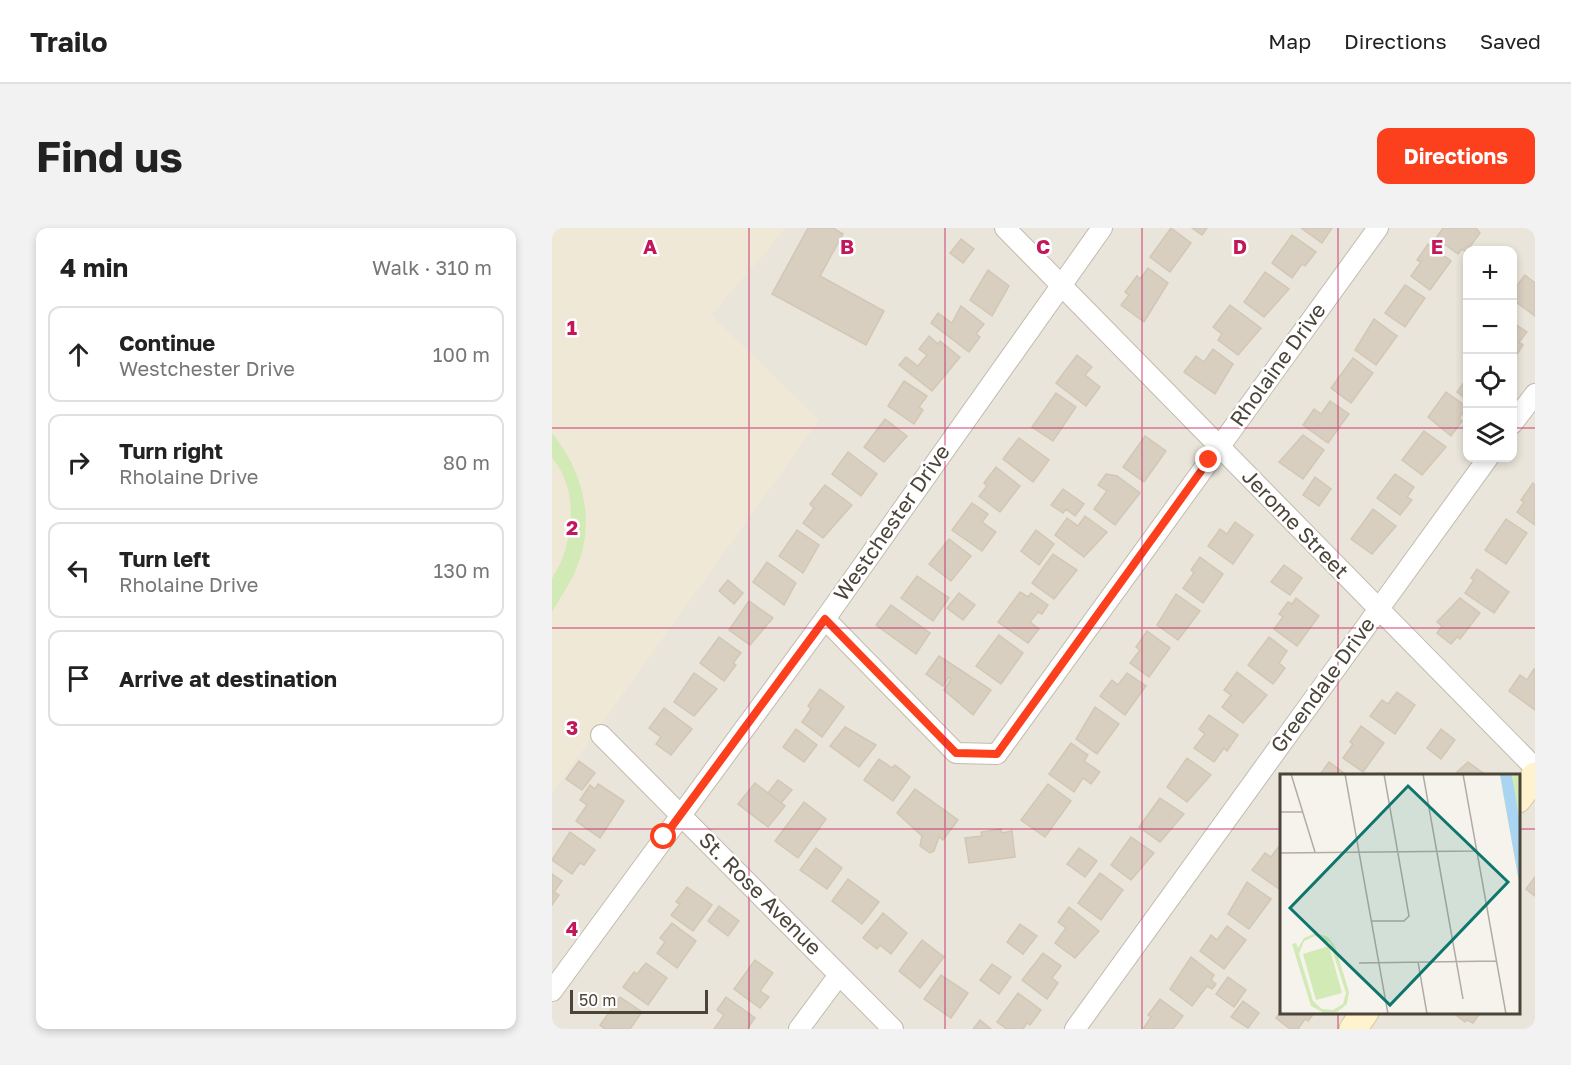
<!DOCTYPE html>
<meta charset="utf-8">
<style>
body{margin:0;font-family:"Golos Text",sans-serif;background:#f2f2f2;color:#222}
.controls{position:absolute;right:18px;top:18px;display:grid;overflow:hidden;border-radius:12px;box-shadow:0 3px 9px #0003}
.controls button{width:54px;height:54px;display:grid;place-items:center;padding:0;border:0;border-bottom:2px solid #e0e0e0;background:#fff;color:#222;font:30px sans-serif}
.scale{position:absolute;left:18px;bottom:15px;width:138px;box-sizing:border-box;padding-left:6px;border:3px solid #4b4439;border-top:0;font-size:16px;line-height:21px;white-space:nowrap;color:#4b4439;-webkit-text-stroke:4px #fff;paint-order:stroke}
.stop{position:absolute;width:18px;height:18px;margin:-14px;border:4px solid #fc3f1d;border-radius:50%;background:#fff}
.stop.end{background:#fc3f1d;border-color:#fff;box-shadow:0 2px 6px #0008}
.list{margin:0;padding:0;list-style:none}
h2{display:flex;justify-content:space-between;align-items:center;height:78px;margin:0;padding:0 24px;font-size:26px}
h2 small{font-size:20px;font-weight:400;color:#767676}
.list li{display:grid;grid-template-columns:39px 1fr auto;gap:18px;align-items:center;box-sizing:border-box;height:96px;margin:0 12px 12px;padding:0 12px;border:2px solid #e0e0e0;border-radius:12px}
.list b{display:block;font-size:22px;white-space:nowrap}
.list p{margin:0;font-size:20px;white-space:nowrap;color:#767676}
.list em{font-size:20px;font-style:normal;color:#767676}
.icon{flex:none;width:33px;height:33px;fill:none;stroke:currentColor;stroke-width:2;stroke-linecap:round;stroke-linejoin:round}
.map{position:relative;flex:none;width:983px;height:801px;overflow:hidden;border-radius:12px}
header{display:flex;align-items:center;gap:36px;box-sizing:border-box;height:84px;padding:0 30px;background:#fff;border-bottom:2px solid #e0e0e0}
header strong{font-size:28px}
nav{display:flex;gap:33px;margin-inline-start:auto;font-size:21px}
.intro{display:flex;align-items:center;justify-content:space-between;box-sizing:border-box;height:144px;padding:0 36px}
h1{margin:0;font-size:42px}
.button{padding:15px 27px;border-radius:12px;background:#fc3f1d;color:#fff;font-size:21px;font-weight:700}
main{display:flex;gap:36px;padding:0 36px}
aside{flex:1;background:#fff;border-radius:12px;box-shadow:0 3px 9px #0003}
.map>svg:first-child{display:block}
.residential{fill:#eae5da;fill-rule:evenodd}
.education{fill:#efe8d6}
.green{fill:#d2eab5}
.building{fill:#d8cfc1;stroke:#d3c7b4;stroke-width:1.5}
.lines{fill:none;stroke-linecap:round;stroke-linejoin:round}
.street-casing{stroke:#c2bbae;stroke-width:22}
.secondary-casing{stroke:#d6c79b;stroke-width:29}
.street{stroke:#fff;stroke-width:20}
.secondary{stroke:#fff3cd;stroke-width:27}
.route{stroke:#fc3f1d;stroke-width:8}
.grid{fill:none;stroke:#c2185b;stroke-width:1.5;stroke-opacity:0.55}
.labels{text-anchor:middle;stroke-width:5;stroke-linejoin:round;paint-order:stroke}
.street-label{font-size:21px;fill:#4b4439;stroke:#fff}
.inset-road{fill:none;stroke:#b2ada4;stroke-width:1.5}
.view{fill:#0f766e;fill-opacity:0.15;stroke:#0f766e;stroke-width:3}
.inset-edge{fill:none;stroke:#4b4439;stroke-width:3}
.grid-label{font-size:20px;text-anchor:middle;font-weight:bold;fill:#c2185b;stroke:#fff;stroke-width:5;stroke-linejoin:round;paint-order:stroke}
</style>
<header>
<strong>Trailo</strong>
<nav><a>Map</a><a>Directions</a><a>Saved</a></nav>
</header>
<div class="intro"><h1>Find us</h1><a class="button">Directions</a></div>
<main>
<aside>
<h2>4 min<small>Walk · 310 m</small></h2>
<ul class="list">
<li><svg class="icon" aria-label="ahead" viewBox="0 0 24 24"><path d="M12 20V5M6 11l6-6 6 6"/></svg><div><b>Continue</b><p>Westchester Drive</p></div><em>100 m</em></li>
<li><svg class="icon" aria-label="right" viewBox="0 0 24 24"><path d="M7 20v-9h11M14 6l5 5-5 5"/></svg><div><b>Turn right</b><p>Rholaine Drive</p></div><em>80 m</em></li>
<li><svg class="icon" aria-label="left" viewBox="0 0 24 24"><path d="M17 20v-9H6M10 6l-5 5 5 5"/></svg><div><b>Turn left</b><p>Rholaine Drive</p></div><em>130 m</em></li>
<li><svg class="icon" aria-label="arrive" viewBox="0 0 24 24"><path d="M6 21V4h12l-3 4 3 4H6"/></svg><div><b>Arrive at destination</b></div></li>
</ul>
</aside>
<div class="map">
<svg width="983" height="801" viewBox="0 0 983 801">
<rect width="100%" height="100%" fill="#f6f3ec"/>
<path class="residential" d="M0,0H983V801H0ZM915,22H960V230H915ZM729,548H966V784H729Z"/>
<path class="education" d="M0,0H234L159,87L267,192L0,565Z"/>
<path class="green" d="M0,205C31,244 44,291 25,339C19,355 8,369 0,384C0,374 0,360 0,351C2,345 7,339 9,334C22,301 25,259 0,230Z"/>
<g class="building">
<path d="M256,0H281L291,6L268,48L332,83L314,117L220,66Z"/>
<path d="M619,0L639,15L618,44L598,29Z"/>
<path d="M640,0H655L650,7Z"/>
<path d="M749,0H780L770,15Z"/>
<path d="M891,0H924L928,5L914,24L910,21L906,26L884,10Z"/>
<path d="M740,7L764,24L753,38L750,36L740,50L720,35Z"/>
<path d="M409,11L422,21L411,35L398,25Z"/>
<path d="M876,16L899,33L878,62L859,48L869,34L865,32Z"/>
<path d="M596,40L616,55L592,94L569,77L577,67L573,64L585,48L588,51Z"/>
<path d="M436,42L457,58L440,88L418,72Z"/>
<path d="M713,44L737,61L712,89L692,74Z"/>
<path d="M973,47L983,55V88L960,71V64Z"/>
<path d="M853,57L873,70L853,99L833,85Z"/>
<path d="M678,77L709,100L686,127L666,112L670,106L661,99Z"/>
<path d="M409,78L432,96L424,106L428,109L417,124L379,95L386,85L400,95Z"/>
<path d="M822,91L845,108L824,137L803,122Z"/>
<path d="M960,94L975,104L967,114L971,117L961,132Z"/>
<path d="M377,108L386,116L388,113L408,129L380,163L347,137L354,129L366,138L375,127L367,121Z"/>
<path d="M661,121L681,136L663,166L632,144L644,128L652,134Z"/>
<path d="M525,127L540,139L533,147L548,159L534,178L504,155Z"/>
<path d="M801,130L821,145L799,175L779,160Z"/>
<path d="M915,150V172L905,164Z"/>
<path d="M352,153L375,168L367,179L371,182L362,196L336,178Z"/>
<path d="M894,164L915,179L907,190L910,193L899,208L876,189Z"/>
<path d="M504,165L524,179L501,213L480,199Z"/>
<path d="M778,173L797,186L776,215L751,197L762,181L769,186Z"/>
<path d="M333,191L355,208L332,234L312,219Z"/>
<path d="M872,203L894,219L870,247L850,232Z"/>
<path d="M751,207L772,222L751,251L727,234Z"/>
<path d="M593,208L614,223L592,254L571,239Z"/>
<path d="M467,210L497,232L481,254L451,231Z"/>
<path d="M296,224L325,246L309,268L280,246Z"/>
<path d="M444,239L468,258L448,284L427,268L435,258L432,255Z"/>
<path d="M554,246L565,248L588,265L563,297L542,281L555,263L546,257Z"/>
<path d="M843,246L862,259L855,269L860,272L848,287L825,270Z"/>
<path d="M763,249L779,261L767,278L751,267Z"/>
<path d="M981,255L983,257V297L965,284L972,274L969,272Z"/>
<path d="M273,257L300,277L271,310L251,295L262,280L258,276Z"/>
<path d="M511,261L532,276L523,288L514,281L511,285L499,277Z"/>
<path d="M420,275L436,286L430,294L444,304L430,323L400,302Z"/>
<path d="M821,281L844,298L820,326L799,311Z"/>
<path d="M533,288L555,304L532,329L503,307L515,290L526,298Z"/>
<path d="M954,291L975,305L954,336L933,322Z"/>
<path d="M683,294L701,307L681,336L656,318L668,301L675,306Z"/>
<path d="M245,302L267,317L251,345L227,328Z"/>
<path d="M484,302L502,316L487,337L469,323Z"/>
<path d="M397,311L419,328L399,353L377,336Z"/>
<path d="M501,326L525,342L502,371L480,355Z"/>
<path d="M648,329L671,346L651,375L631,360L642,345L639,342Z"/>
<path d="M215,334L244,355L232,377L201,354Z"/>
<path d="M732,337L750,350L738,367L719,354Z"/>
<path d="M925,341L957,364L942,385L913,365L922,352L919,350Z"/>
<path d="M365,348L397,370L381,393L349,370Z"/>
<path d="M176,352L191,365L182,376L167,363Z"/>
<path d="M468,364L476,369L479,365L496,377L490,386L486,384L478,394L487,401L476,415L446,394Z"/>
<path d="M407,365L423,377L411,392L395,380Z"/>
<path d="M624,366L648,383L626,412L605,397Z"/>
<path d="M744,370L767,388L745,418L722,401L731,389L727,386L736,374L740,376Z"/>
<path d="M908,370L928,385L908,411L905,409L899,416L885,405L890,398L885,394Z"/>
<path d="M197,373L221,390L198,417L177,402Z"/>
<path d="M339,377L378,405L364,426L324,397Z"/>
<path d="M595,403L618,420L597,449L578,435L588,422L584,419Z"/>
<path d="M447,407L471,425L449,456L424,438Z"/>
<path d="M167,409L189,425L181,435L184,437L172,453L148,435Z"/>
<path d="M717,409L735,423L727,435L733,440L721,456L696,437Z"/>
<path d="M387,428L439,462L421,487L392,462L399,451L397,449L391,458L374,446Z"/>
<path d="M982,441L983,442V482L957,463L968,447L975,452Z"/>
<path d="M685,444L715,467L691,495L670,479L679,467L672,462Z"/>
<path d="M142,445L165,461L142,488L122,474Z"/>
<path d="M575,445L594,458L573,487L548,468L560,452L566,457Z"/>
<path d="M268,461L292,479L270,509L250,494L259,481L256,478Z"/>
<path d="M845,464L863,477L843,506L818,488L830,472L836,476Z"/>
<path d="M543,479L567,496L545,526L524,511Z"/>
<path d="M112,480L140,501L119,527L104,516L109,509L97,500Z"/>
<path d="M657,487L686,507L675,523L672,520L662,534L642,520L653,506L647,501Z"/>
<path d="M809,498L832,515L811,544L791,530L801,516L798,514Z"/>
<path d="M293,499L324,517L307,539L278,518Z"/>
<path d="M244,501L265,517L252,534L231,519Z"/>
<path d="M889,501L903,512L889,531L875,520Z"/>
<path d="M519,515L536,527L532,533L548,544L539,556L531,550L522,564L497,546Z"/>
<path d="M635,530L659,547L635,574L615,559Z"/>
<path d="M327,531L340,540L343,537L358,549L341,573L312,552Z"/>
<path d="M27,533L43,545L30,562L14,551Z"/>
<path d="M777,534L796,548H767Z"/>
<path d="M916,534L935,548H906L905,544Z"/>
<path d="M226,552L240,562L229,575L216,565Z"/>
<path d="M203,555L233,578L216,599L186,576Z"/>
<path d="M46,556L72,573L48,610L24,593L35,577L28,572L38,557L43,561Z"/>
<path d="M496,556L519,573L493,609L469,592Z"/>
<path d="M363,561L406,592L391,612L387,609L382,623L378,625L368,618L370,608L345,585Z"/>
<path d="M608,570L632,586L608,614L587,599Z"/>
<path d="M252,574L274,591L246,630L223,613Z"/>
<path d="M449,601L450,605L460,603L463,629L417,635L413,610L430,608L429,604Z"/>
<path d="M18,604L43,622L32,637L28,635L20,646L0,632Z"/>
<path d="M579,609L602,625L579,652L559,637Z"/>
<path d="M728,617L729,657L727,661L700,642L713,625L719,629Z"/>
<path d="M264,620L290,640L275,661L248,642Z"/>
<path d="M527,620L545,633L533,649L515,636Z"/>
<path d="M548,645L571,662L549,692L526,675Z"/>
<path d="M0,646L10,653L2,664L7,667L0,677Z"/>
<path d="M983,649V668L974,661Z"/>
<path d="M296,651L327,674L310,696L280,673Z"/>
<path d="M695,654L719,671L697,701L676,686Z"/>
<path d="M135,659L160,677L141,703L119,687L128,676L124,674Z"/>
<path d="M167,678L187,693L176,708L156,693Z"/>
<path d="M517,679L547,703L523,730L503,715L514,700L506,694Z"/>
<path d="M331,685L355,705L339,726L328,717L325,721L311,710Z"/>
<path d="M120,695L144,713L125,740L105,725L113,714L108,710Z"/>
<path d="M468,696L485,708L471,726L455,714Z"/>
<path d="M675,698L694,712L672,741L648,723L659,707L665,712Z"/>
<path d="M370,712L392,729L368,760L347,743Z"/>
<path d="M491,725L509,738L500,750L506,755L495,771L470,752Z"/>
<path d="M639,729L662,747L659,752L664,756L660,761L655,758L640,778L618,761Z"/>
<path d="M203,732L221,745L208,763L217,769L208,780L182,761Z"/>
<path d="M94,735L115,750L96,777L71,759L82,744L85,746Z"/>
<path d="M440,736L459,749L447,766L428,752Z"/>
<path d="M389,747L416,765L399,790L372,771Z"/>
<path d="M676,749L694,762L682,779L664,766Z"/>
<path d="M466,765L489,782L478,797L475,795L471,801H455L445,794Z"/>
<path d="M68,769L90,784L78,801H53L48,797Z"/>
<path d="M174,769L203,790L195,801H162L172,787L165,782Z"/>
<path d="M608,771L631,788L621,801H591L599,789L596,787Z"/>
<path d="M691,773L707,785L696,800L679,789Z"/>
<path d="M729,783V784H763L756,793L753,791L746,801H738L724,790Z"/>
<path d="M900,784H928V785L921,795L915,792L913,794Z"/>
<path d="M428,792L439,801H421Z"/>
</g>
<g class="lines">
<g class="street-casing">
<g id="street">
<path d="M453,0L983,540"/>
<path d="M960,196L983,166"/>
<path d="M273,391L404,525L445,526L826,0"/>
<path d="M49,507L341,801"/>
<path d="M0,763L273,391L550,0"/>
<path d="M247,801L287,747"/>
<path d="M523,801L936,230"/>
</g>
</g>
<g class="secondary-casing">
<g id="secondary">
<path d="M966,571L983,548"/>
<path d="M801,801L813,784"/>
</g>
</g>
<use href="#street" class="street"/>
<use href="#secondary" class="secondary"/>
</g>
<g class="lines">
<path class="route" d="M112,609L273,391L404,525L445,526L657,232"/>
</g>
<path class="grid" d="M197,0V801M393,0V801M590,0V801M786,0V548M0,200H915M960,200H983M0,400H983M0,601H729M966,601H983M786,784V801"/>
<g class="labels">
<g class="street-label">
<text transform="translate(726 137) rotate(-54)" y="7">Rholaine Drive</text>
<text transform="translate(340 295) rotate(-55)" y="7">Westchester Drive</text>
<text transform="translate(743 296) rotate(46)" y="7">Jerome Street</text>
<text transform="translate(771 457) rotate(-54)" y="7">Greendale Drive</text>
<text transform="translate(208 666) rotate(45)" y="7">St. Rose Avenue</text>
</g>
</g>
<g transform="translate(728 546)">
<rect width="240" height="240" fill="#f6f3ec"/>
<path d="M220,0H240V113L223,19ZM36,159L48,163L55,172L69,218L67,230L57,238L44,239L31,232L12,170L16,169L18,174L24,164ZM35,162L50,169L66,219L63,230L53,236L42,235L33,227L19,180L24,167ZM49,172L62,219L36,226L23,180Z" fill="#d2eab5" fill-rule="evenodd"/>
<path d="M220,0H231L234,13L240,52V113Z" fill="#a9d4f2"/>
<path class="inset-road" d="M11,0L35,78M65,0L108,240M143,0L183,225M183,0L226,240M0,38H22M0,79L196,77M92,147H124L129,142L104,0M138,188L147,240M79,189L217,187"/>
<path class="view" d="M128,12L228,108L110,231L10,134Z"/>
<rect width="240" height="240" class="inset-edge"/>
</g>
<g class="grid-label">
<text x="98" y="26">A</text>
<text x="295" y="26">B</text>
<text x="491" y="26">C</text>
<text x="688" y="26">D</text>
<text x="885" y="26">E</text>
<text x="20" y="107">1</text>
<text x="20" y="307">2</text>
<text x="20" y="507">3</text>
<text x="20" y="708">4</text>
</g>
</svg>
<div class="controls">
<button>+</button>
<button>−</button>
<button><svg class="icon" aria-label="locate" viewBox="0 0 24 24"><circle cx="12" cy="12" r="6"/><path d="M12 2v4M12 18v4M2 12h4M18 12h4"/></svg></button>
<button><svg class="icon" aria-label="layers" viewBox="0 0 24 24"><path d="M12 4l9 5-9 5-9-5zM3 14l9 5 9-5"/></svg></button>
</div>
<div class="scale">50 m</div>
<div class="stop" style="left:112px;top:609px"></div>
<div class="stop end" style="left:657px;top:232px"></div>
</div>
</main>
